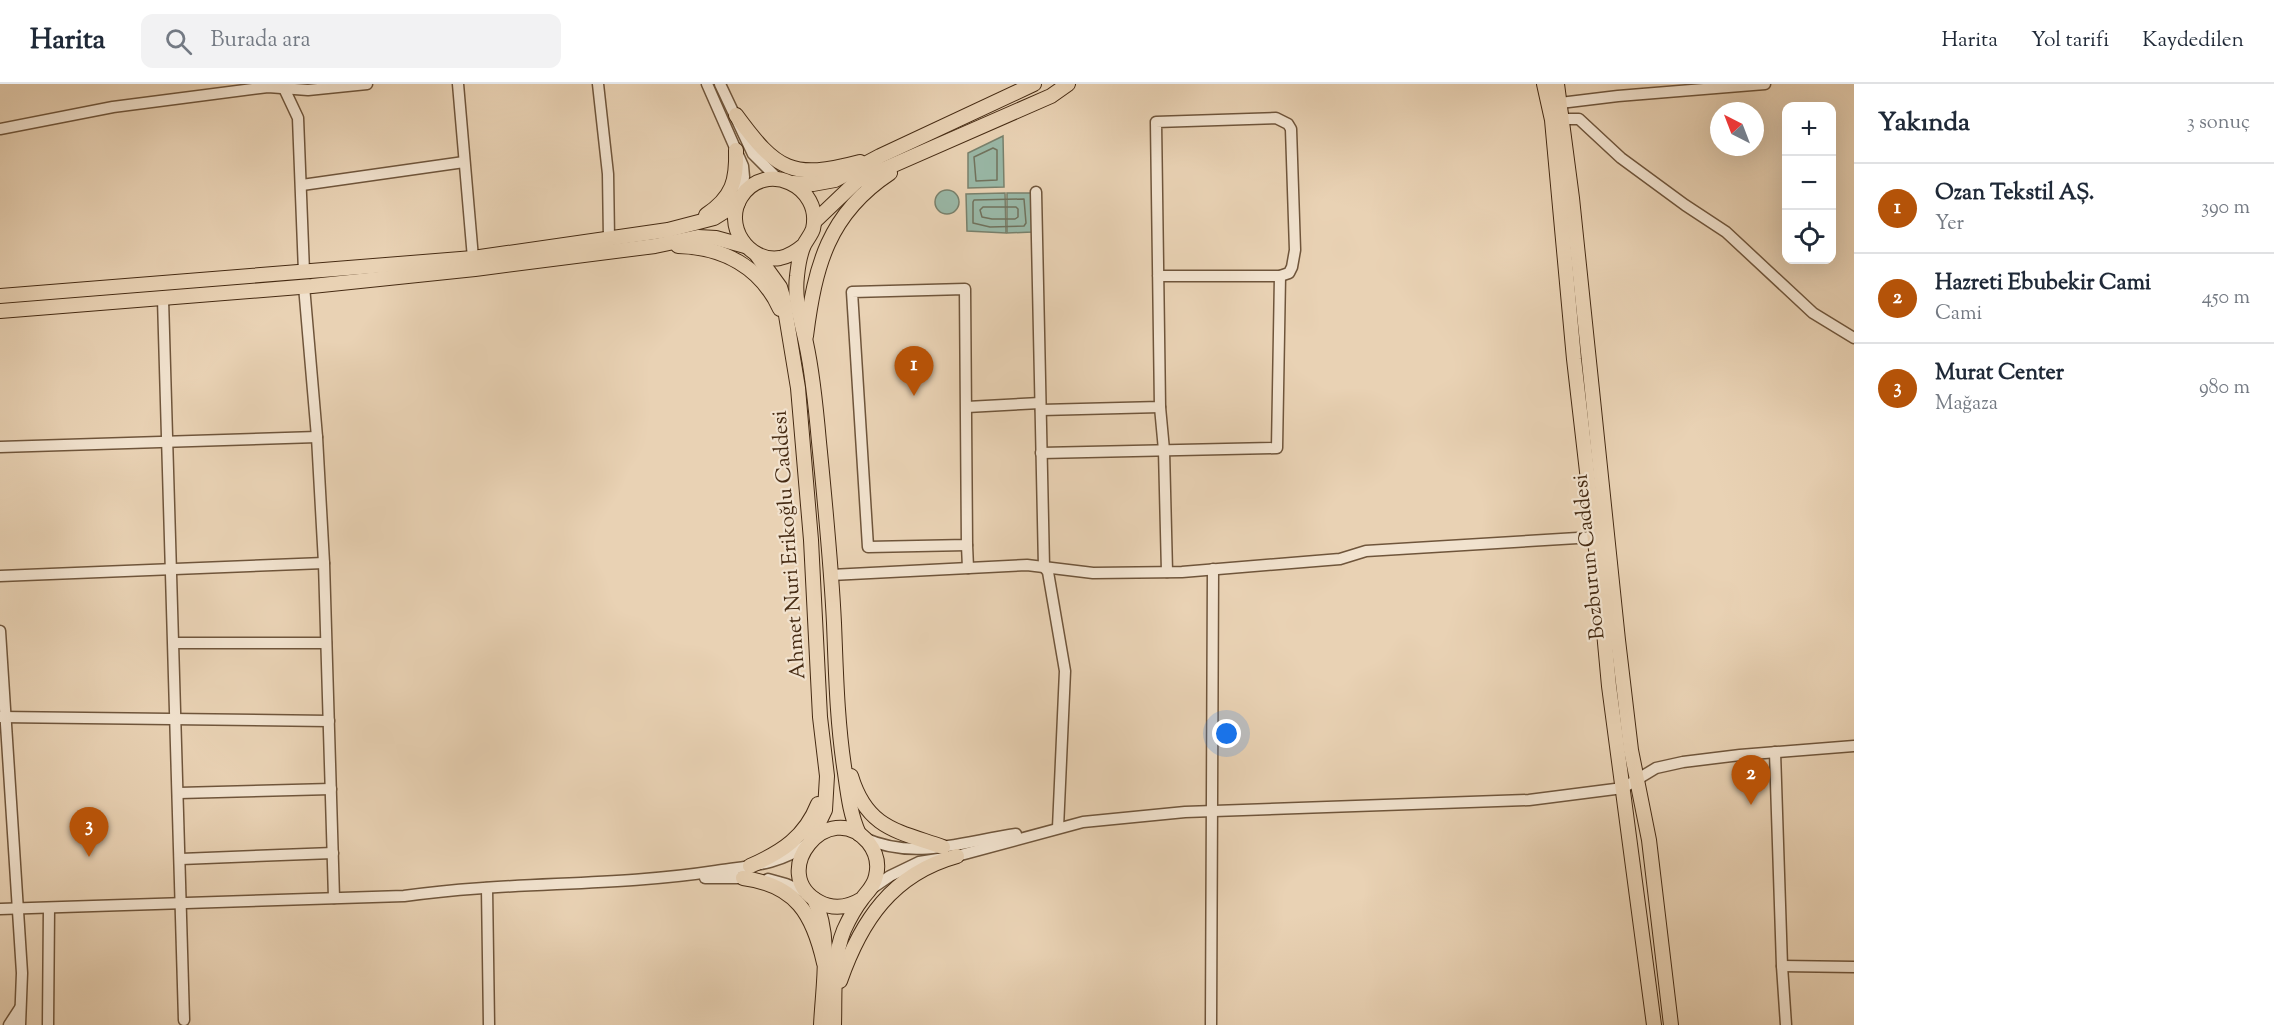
<!DOCTYPE html>
<html lang="tr">
<meta charset="utf-8">
<style>
body{margin:0;font-family:"Sorts Mill Goudy",serif;background:#f2f2f3;color:#1f2937}
.controls{position:absolute;right:18px;top:18px;display:grid;overflow:hidden;border-radius:12px;box-shadow:0 6px 24px #0002}
.controls button{width:54px;height:54px;display:grid;place-items:center;padding:0;border:0;border-bottom:2px solid #e0e1e3;background:#fff;color:#1f2937;font:30px sans-serif}
.compass{position:absolute;left:1710px;top:18px;width:54px;height:54px;border-radius:50%;background:#fff;box-shadow:0 6px 24px #0002;rotate:318deg}
.you{position:absolute;left:1227px;top:650px;width:21px;height:21px;margin:-15px;border:4px solid #fff;border-radius:50%;background:#1a73e8;box-shadow:0 0 0 9px #1a73e833}
.badge{display:grid;place-items:center;width:39px;height:39px;border-radius:50%;background:#b45309;color:#fff;font-size:20px;font-weight:700}
.pin{position:absolute;translate:-50% -50px;filter:drop-shadow(0 2px 3px #0008)}
.pin::after{content:'';position:absolute;top:32px;width:21px;height:18px;background:inherit;clip-path:polygon(0 0,100% 0,50% 100%)}
.list{margin:0;padding:0;list-style:none}
h2{display:flex;justify-content:space-between;align-items:center;height:78px;margin:0;padding:0 24px;font-size:26px}
h2 small{font-size:20px;font-weight:400;color:#747a83}
.list li{display:grid;grid-template-columns:39px 1fr auto;gap:18px;align-items:center;box-sizing:border-box;height:90px;padding:0 24px;border-top:2px solid #e0e1e3}
.list b{display:block;font-size:22px;white-space:nowrap}
.list p{margin:0;font-size:20px;white-space:nowrap;color:#747a83}
.list em{font-size:20px;font-style:normal;color:#747a83}
.icon{flex:none;width:33px;height:33px;fill:none;stroke:currentColor;stroke-width:2;stroke-linecap:round;stroke-linejoin:round}
.map{position:relative;flex:none;width:1854px;height:941px;overflow:hidden}
header{display:flex;align-items:center;gap:36px;box-sizing:border-box;height:84px;padding:0 30px;background:#fff;border-bottom:2px solid #e0e1e3}
header strong{font-size:28px}
nav{display:flex;gap:33px;margin-inline-start:auto;font-size:21px}
.search{width:420px;height:54px;background:#f2f2f3;display:flex;align-items:center;gap:15px;box-sizing:border-box;padding:0 21px;border-radius:12px;color:#747a83;font-size:22px}
main{display:flex}
aside{flex:1;background:#fff}
.map>svg:first-child{display:block}
.water{fill:#99b8a7;stroke:#78806c;stroke-width:1.5}
.lines{fill:none;stroke-linecap:round;stroke-linejoin:round}
.shore{stroke:#70725d;stroke-width:1.5}
.minor-casing{stroke:#6f553b;stroke-width:13}
.major-casing{stroke:#462b13;stroke-width:16}
.minor{stroke:#f1e2ce;stroke-width:10}
.major{stroke:#e9d2b4;stroke-width:14}
.labels{text-anchor:middle;stroke-width:4.5;stroke-linejoin:round;paint-order:stroke}
.street-label{font-size:21px;fill:#462b13;stroke:#f1e2ce}
</style>
<header>
<strong>Harita</strong>
<div class="search"><svg class="icon" aria-label="search" viewBox="0 0 24 24"><circle cx="10" cy="10" r="6"/><path d="M15 15l6 6"/></svg>Burada ara</div>
<nav><a>Harita</a><a>Yol tarifi</a><a>Kaydedilen</a></nav>
</header>
<main>
<div class="map">
<svg width="1854" height="941" viewBox="0 0 1854 941">
<rect width="100%" height="100%" fill="#e9d2b4"/>
<filter id="stains"><feTurbulence type="fractalNoise" baseFrequency=".00333" numOctaves="4"/><feColorMatrix values="0 0 0 0 .2 0 0 0 0 .09 0 0 0 0 .02 0 0 0 .5 -.17"/></filter>
<radialGradient id="worn" r=".72"><stop offset=".6" stop-color="#630" stop-opacity="0"/><stop offset="1" stop-color="#630" stop-opacity=".3"/></radialGradient>
<g class="water">
<path d="M1003,52L1004,103L968,104V69Z"/>
<circle cx="947" cy="118" r="12"/>
<path d="M1005,109L1006,149L967,147L966,110Z"/>
<path d="M1007,109H1031L1032,148L1007,149Z"/>
</g>
<g class="lines">
<g class="shore">
<path d="M993,64L997,66V96L976,97L974,73Z"/>
<path d="M1024,115L1026,139L1024,142L990,143L973,139V118L974,116Z"/>
<path d="M983,123H1016L1018,125V133L1015,135H992L982,133L980,126Z"/>
</g>
<g class="minor-casing">
<g id="minor">
<path d="M282,0L298,34L304,188"/>
<path d="M458,0L473,174"/>
<path d="M598,0L608,90L609,155"/>
<path d="M707,0L743,82L744,93L742,111"/>
<path d="M720,0L753,70L778,95"/>
<path d="M1552,20L1618,12L1765,0"/>
<path d="M1563,35H1579L1621,74L1685,121L1726,148L1813,229L1854,254"/>
<path d="M0,45L113,23L268,3L308,6L367,0"/>
<path d="M302,101L464,78"/>
<path d="M1036,108L1044,483L1048,488L1065,587L1058,744"/>
<path d="M304,202L317,353L324,479L334,814"/>
<path d="M965,205L967,461L868,463L852,208Z"/>
<path d="M163,215L184,936"/>
<path d="M967,323L1040,319"/>
<path d="M1160,323L1164,366L1167,488"/>
<path d="M1041,326L1160,323L1156,38L1276,34L1288,40L1291,45L1295,166L1292,183L1289,189L1280,192H1158"/>
<path d="M0,363L317,353"/>
<path d="M1041,369L1277,364L1280,192"/>
<path d="M967,461L968,484"/>
<path d="M831,491L1027,481L1093,489L1182,488L1340,475L1366,467L1594,453"/>
<path d="M0,492L324,479"/>
<path d="M0,547L22,889L20,941"/>
<path d="M174,559H326"/>
<path d="M0,633L329,637"/>
<path d="M1775,668L1782,882L1786,941"/>
<path d="M179,709L331,705"/>
<path d="M864,754C915,777 965,757 1016,750"/>
<path d="M181,775L333,769"/>
<path d="M705,794H749"/>
<path d="M768,795L786,800L809,810"/>
<path d="M487,804L489,941"/>
<path d="M871,805L890,792L919,778L957,772L1083,738L1185,728L1529,716L1623,704L1656,684L1683,678L1740,671L1854,662"/>
<path d="M0,825L404,812C508,797 612,803 716,787C748,782 780,781 807,760"/>
<path d="M1782,882L1854,883"/>
<path d="M9,941L20,924"/>
<path d="M48,941L49,824"/>
<path d="M1211,941L1213,485"/>
</g>
</g>
<g class="major-casing">
<g id="major">
<path d="M1544,0L1552,36L1574,275L1598,483L1609,602L1654,941"/>
<path d="M1557,0L1572,114L1618,556L1631,666L1649,756L1671,941"/>
<path d="M736,31C777,87 792,96 860,78"/>
<path d="M793,99L813,100L835,96L880,72L1034,0"/>
<path d="M706,131C733,113 737,96 736,66"/>
<path d="M814,138L857,97L1051,12L1068,0"/>
<path d="M804,161C797,167 790,172 780,174C748,179 723,141 741,113C765,75 823,102 813,145C811,151 807,155 804,161C800,170 798,182 797,192C794,216 801,235 806,259C813,291 816,324 819,358C825,418 831,478 834,539C836,589 837,639 845,689C848,710 850,730 859,750"/>
<path d="M678,162C723,163 761,183 780,225"/>
<path d="M756,170L780,203L783,213L798,304L811,456L820,633L827,692L825,726L811,755"/>
<path d="M0,212L473,174L668,146L714,134L738,119"/>
<path d="M0,227L312,202L475,185L655,162L698,153L716,154L745,162"/>
<path d="M806,252C815,182 828,130 890,89"/>
<path d="M851,692C867,745 898,747 943,763"/>
<path d="M750,782C782,768 805,753 818,720"/>
<path d="M743,794C796,801 813,830 824,879"/>
<path d="M814,815C832,852 823,900 821,941"/>
<path d="M840,897C861,837 892,790 957,772"/>
<path d="M834,941C835,910 832,875 844,846C849,835 855,824 862,815C868,807 874,802 876,792C879,780 876,768 868,758C829,712 766,789 819,818C834,826 849,823 862,815"/>
</g>
</g>
<use href="#minor" class="minor"/>
<use href="#major" class="major"/>
</g>
<g class="labels">
<g class="street-label">
<text transform="translate(788 461) rotate(-94)" y="7">Ahmet Nuri Erikoğlu Caddesi</text>
<text transform="translate(1588 473) rotate(-96)" y="7">Bozburun Caddesi</text>
</g>
</g>
<rect width="100%" height="100%" filter="url(#stains)"/>
<rect width="100%" height="100%" fill="url(#worn)"/>
</svg>
<div class="controls">
<button>+</button>
<button>−</button>
<button><svg class="icon" aria-label="locate" viewBox="0 0 24 24"><circle cx="12" cy="12" r="6"/><path d="M12 2v4M12 18v4M2 12h4M18 12h4"/></svg></button>
</div>
<svg class="compass" viewBox="-18 -18 36 36"><path d="M0-13l5 13h-10z" fill="#e53935"/><path d="M0 13l5-13h-10z" fill="#747a83"/></svg>
<div class="you"></div>
<div class="pin badge" style="left:914px;top:312px">1</div>
<div class="pin badge" style="left:1751px;top:721px">2</div>
<div class="pin badge" style="left:89px;top:773px">3</div>
</div>
<aside>
<h2>Yakında<small>3 sonuç</small></h2>
<ul class="list">
<li><span class="badge">1</span><div><b>Ozan Tekstil AŞ.</b><p>Yer</p></div><em>390 m</em></li>
<li><span class="badge">2</span><div><b>Hazreti Ebubekir Cami</b><p>Cami</p></div><em>450 m</em></li>
<li><span class="badge">3</span><div><b>Murat Center</b><p>Mağaza</p></div><em>980 m</em></li>
</ul>
</aside>
</main>
